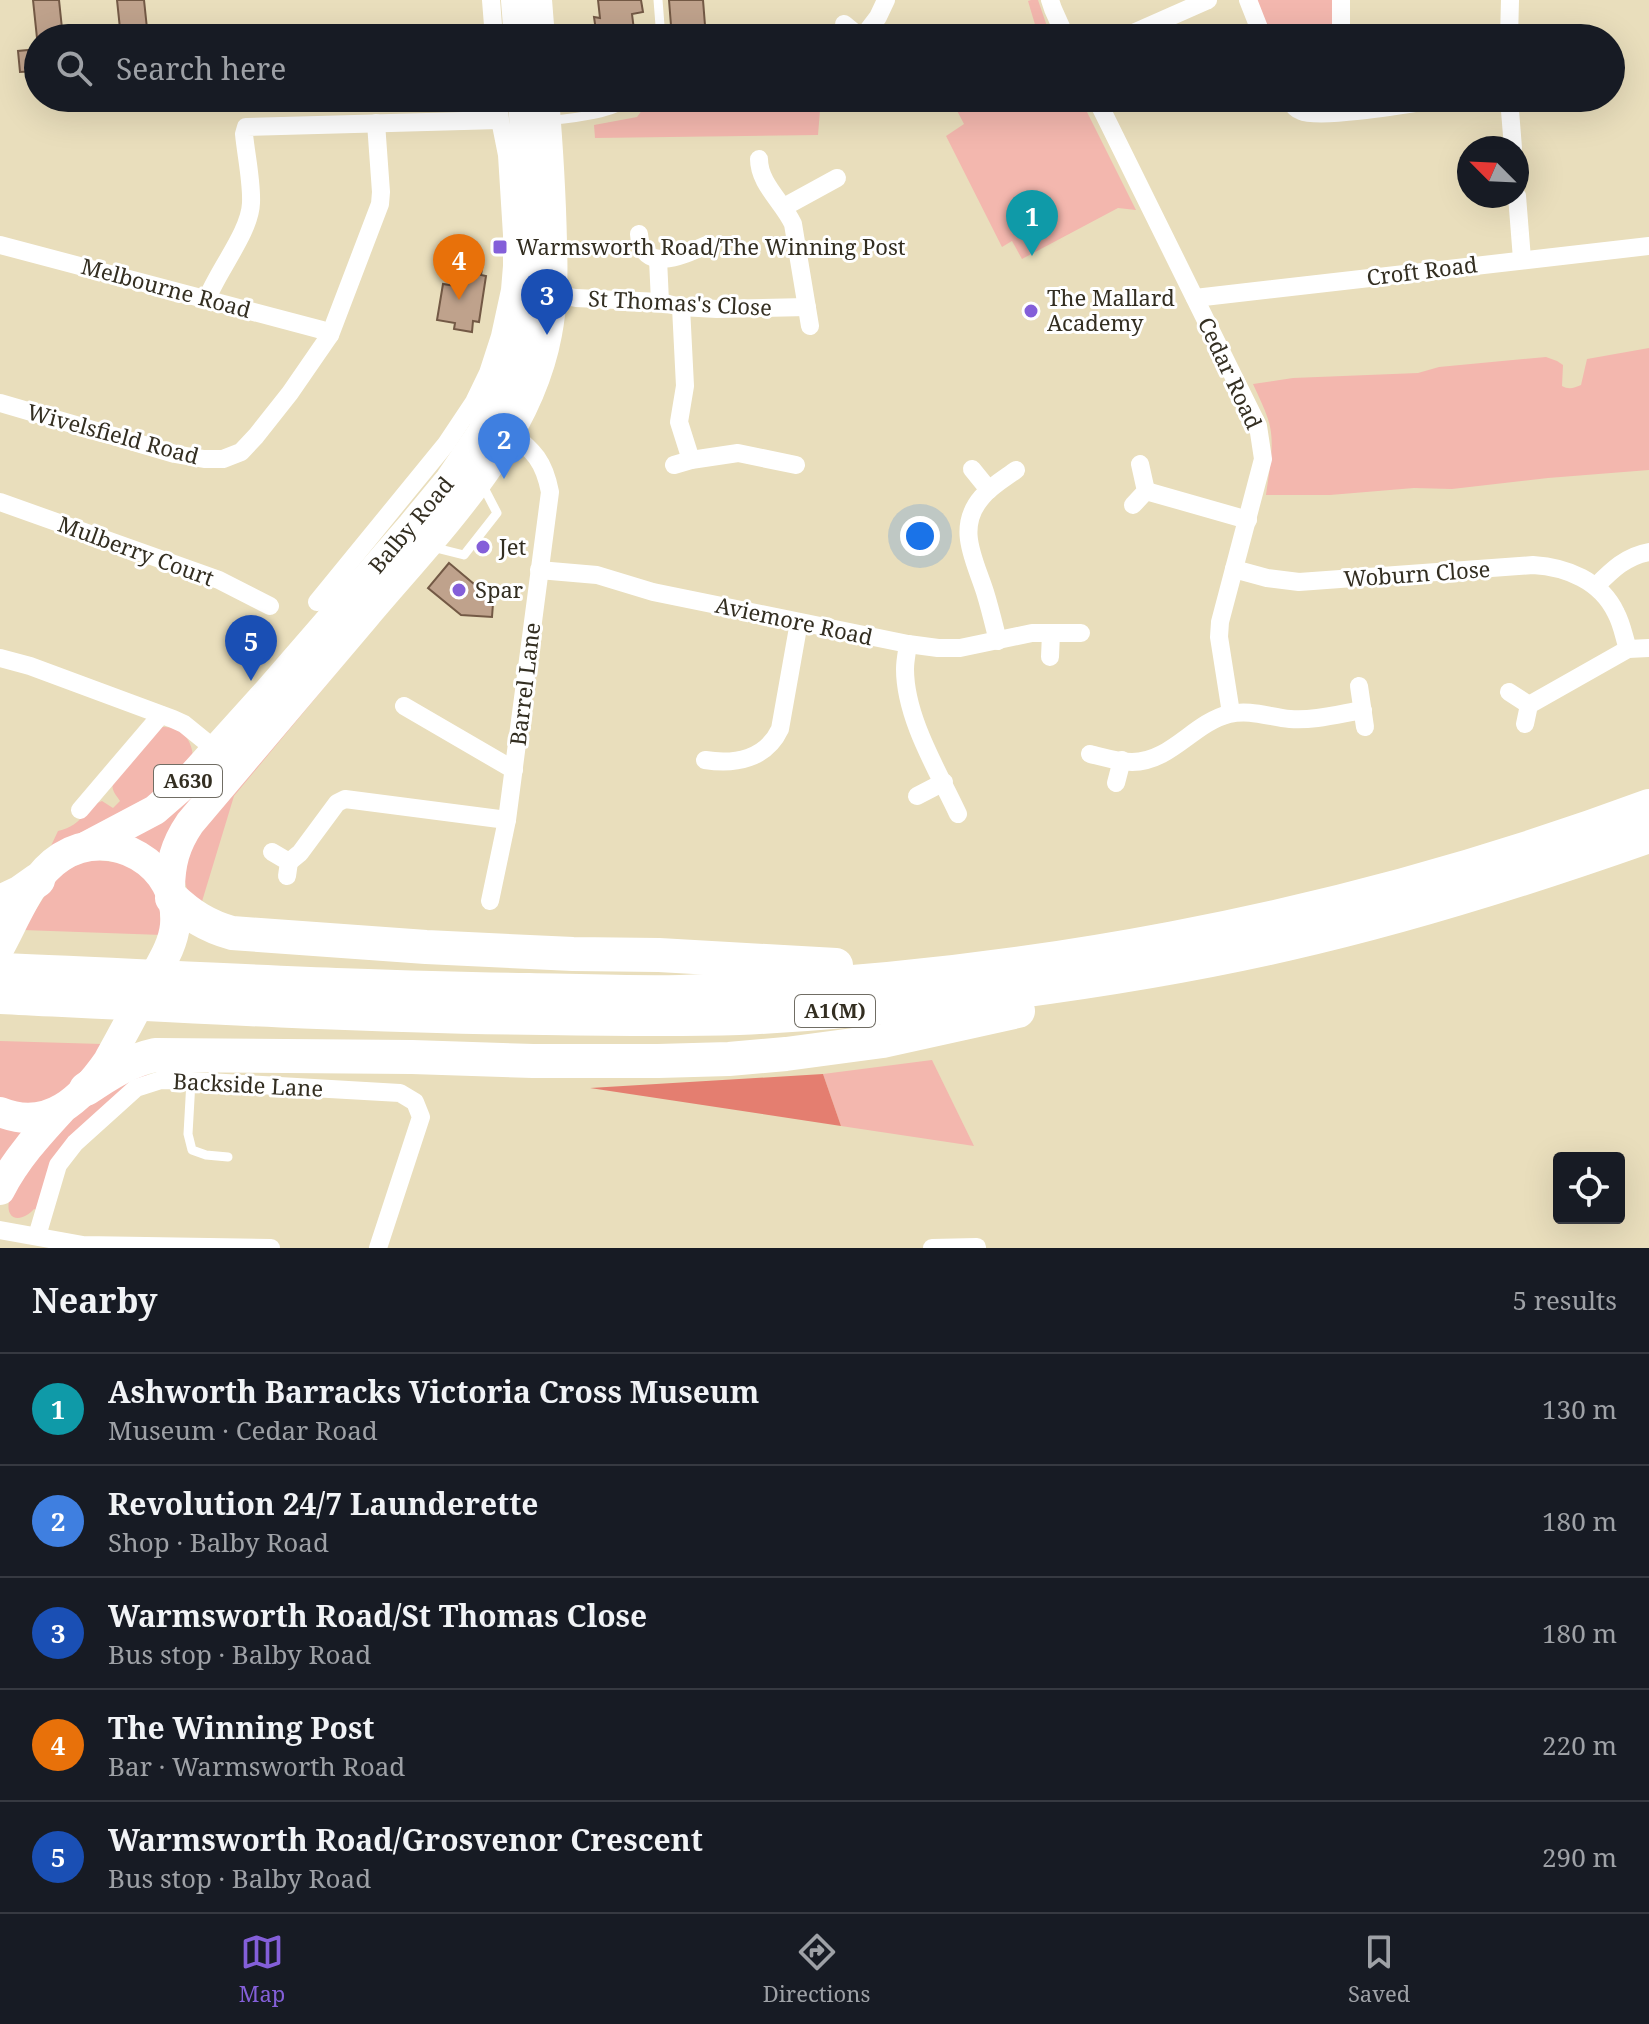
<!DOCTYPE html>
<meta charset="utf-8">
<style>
body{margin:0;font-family:"Noto Serif",serif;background:#242831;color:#f1f3f6}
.controls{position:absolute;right:24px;bottom:24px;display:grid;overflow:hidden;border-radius:8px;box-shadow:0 8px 32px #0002}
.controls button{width:72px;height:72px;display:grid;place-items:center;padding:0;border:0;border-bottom:2px solid #363941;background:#171b24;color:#f1f3f6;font:40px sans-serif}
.compass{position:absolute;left:1457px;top:136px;width:72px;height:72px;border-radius:50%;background:#171b24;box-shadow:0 8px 32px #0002;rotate:294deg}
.you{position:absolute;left:920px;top:536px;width:28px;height:28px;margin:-20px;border:6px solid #fff;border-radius:50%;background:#1a73e8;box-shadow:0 0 0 12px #1a73e833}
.badge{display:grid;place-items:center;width:52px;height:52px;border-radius:50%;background:#845fd9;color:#fff;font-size:26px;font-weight:700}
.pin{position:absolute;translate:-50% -66px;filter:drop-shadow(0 2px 4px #0008)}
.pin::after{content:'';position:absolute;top:42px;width:28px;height:24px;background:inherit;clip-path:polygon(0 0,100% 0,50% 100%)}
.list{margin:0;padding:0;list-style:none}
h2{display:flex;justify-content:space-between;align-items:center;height:104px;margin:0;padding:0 32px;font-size:34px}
h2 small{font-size:26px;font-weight:400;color:#9ea1a6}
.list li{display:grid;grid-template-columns:52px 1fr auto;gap:24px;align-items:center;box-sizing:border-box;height:112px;padding:0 32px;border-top:2px solid #363941}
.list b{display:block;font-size:30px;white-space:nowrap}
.list p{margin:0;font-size:26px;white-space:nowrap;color:#9ea1a6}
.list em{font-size:26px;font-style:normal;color:#9ea1a6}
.icon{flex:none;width:44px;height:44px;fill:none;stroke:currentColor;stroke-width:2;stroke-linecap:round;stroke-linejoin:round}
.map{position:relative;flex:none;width:1649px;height:1248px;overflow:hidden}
.search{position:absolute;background:#171b24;box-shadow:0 8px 32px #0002;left:24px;right:24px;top:24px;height:88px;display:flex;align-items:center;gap:20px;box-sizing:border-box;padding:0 28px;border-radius:44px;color:#9ea1a6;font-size:30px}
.sheet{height:664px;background:#171b24}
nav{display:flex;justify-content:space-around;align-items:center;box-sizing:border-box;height:112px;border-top:2px solid #363941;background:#171b24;font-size:22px;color:#9ea1a6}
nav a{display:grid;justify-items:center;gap:4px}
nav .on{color:#845fd9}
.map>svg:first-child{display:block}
.green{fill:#f3b7ae}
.forest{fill:#e47e70}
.building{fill:#bfa28c;stroke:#735945;stroke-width:2}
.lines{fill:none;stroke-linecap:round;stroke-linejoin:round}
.service{stroke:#fff;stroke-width:9}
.minor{stroke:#fff;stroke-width:18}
.primary{stroke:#fff;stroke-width:30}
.motorway{stroke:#fff;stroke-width:34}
.poi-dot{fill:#845fd9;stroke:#fff;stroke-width:3}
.labels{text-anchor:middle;stroke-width:6;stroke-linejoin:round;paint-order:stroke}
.shield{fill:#fff;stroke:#706d64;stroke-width:2}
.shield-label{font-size:20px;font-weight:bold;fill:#332e21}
.poi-label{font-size:22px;fill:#332e21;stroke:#fff;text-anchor:start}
.street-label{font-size:22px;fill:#332e21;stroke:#fff}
</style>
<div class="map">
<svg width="1649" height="1248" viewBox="0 0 1649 1248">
<rect width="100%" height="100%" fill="#e9debc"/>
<g class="green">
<path d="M1031,0H1038L1051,38H1039L1028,1Z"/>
<path d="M1257,0H1334V38H1269Z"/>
<path d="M651,98H821L818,135L595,138L594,125L637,117Z"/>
<path d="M956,98H1080L1136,210L1118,208L1022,259L1012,241L1002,247L946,136L964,124L953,103Z"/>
<path d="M1649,348V470L1548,478L1452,489L1414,488L1330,495H1266C1269,470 1276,443 1268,419C1264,407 1258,395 1253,384L1293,378L1418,373L1439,367L1546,357L1557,361L1563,365L1562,386C1569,390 1574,388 1581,385L1587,359Z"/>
<path d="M427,564L234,796L200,908C179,886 184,871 186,844Z"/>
<path d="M162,727C180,726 192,738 193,757L160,794L50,848L58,831C85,825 82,808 102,801L113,808L120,801C115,793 111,791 113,781Z"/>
<path d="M230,748L160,863L122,841Z"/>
<path d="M91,859L128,864L149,881L159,901L162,935L23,930L59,873Z"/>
<path d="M0,1041L102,1044L92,1060L70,1086L39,1107L0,1101Z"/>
<path d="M932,1060L974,1146L841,1126L823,1074Z"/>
<path d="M144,1066L148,1077L64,1146L39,1211L34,1209C23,1222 5,1222 9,1201C14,1170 85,1105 112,1086C122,1079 134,1073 144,1066Z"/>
<path d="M0,1124L30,1130L0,1168Z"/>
</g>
<path class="forest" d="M823,1074L841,1126L590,1088Z"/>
<g class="building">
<path d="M33,0H59L63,38H37Z"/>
<path d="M117,0H144L148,38H121Z"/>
<path d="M598,0H641L643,12L632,14L635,38H597L594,17L600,18Z"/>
<path d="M669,0H703L706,38H672Z"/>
<path d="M38,49V71L20,72L18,51Z"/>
<path d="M467,259L483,262L481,275L486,276L479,322L473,321L472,332L454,329L455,323L437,320L443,284L456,286L458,268L465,269Z"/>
<path d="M449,563L480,589L494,590L492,617L461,615L428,588Z"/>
</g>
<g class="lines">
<g class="service">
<path d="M658,0L661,38"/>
<path d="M549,121C576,117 611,116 633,98"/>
<path d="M432,547L464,555L497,513L483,486"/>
<path d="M191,1081L188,1134L192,1150L206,1155L228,1157"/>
</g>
<g class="minor">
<path d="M491,0L494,38"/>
<path d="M1050,0L1053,9L1066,38"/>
<path d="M1248,0L1263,38"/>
<path d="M844,24L861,38"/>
<path d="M862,38L878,17L886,0"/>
<path d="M1122,38L1208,0"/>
<path d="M1341,38V0"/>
<path d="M1509,38L1510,0"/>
<path d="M1096,98L1258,426L1263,459L1220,622L1219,637L1231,713"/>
<path d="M1288,98C1291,103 1295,109 1301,111C1321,120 1421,102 1448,98"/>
<path d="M1509,98L1513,148"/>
<path d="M759,159C759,184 783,202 793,224L810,326"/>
<path d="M1517,196L1522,259"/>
<path d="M784,207L837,178"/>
<path d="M639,234C642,276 686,254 709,244"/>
<path d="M0,245L322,330L330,335"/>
<path d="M658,259L660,302"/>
<path d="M553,294L576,298L660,302L681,307L717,309L807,307"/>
<path d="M1195,298L1649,246"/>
<path d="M207,299C218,270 250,232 251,203C252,182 246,155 244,134L246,127L500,120"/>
<path d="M681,307L685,386L679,422L691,460"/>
<path d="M0,403L175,454L204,459H223L241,452L256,436L290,393L330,335L380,204L381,192L376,123"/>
<path d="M674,465L691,460L738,453L796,465"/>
<path d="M972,469L989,490"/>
<path d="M1146,491L1248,520"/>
<path d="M0,502L219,580L270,606"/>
<path d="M1133,505L1146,491L1140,464"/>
<path d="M1234,569L1267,578L1299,582L1533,565C1567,567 1601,581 1616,613C1622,624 1624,637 1628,649"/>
<path d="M539,570L597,575L653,592L908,644L938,648H960L1032,633H1081"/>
<path d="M1596,586C1612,570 1626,556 1649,552"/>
<path d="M317,602L446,444L474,402L488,373L500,336L510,290L512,266V235L507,155L500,120L498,98"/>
<path d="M998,641C994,625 990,608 985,592C975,560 955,528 982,497C991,486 1005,478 1016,470"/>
<path d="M908,644C907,652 905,661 905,669C905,718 938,771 958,814"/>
<path d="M1050,657L1051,633"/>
<path d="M0,658L30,666L173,719L184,724L216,750"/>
<path d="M1359,686L1365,727"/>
<path d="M1509,692L1529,705L1525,724"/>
<path d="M1529,705L1628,649L1649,648"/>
<path d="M404,706L514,770"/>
<path d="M1090,754C1103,757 1118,762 1132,762C1171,762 1193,723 1229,714C1250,709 1269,717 1290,719C1313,721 1339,714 1363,710"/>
<path d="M705,760C735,765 766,759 780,729L799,622"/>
<path d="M1116,783L1122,760"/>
<path d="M917,796L944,782"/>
<path d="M80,810L161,715"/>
<path d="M272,852L289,862L287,876"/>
<path d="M289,862L300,853L337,803L345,799L507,820"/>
<path d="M490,901L507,820L550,492C544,461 534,451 510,432"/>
<path d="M0,1230L83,1245L271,1248"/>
<path d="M37,1236L58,1165L75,1143L136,1088L161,1080L191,1081L400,1093L415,1102L421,1117L378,1248"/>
<path d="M932,1248L977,1247"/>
</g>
<g class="primary">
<path d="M516,0L519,38"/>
<path d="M537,0L540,38"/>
<path d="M87,846L155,810L186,783L269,691L412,526L450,480L482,433L501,395L515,355L526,314L531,237L523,98"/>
<path d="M170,890C170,864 175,845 190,823C248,754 307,685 366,615C435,533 527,443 547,334C553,303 553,274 552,243C551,195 548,146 544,98"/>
<path d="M0,947C16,918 31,876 61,857C111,825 180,864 175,925C173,947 159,966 149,986C135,1011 122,1036 108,1061C82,1098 49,1132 0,1112"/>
<path d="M0,1190C16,1159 38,1135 61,1110"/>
</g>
<g class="motorway">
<path d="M172,898C190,915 207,926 232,933L426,947L573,954L659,955L836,965"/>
<path d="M0,902L21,892L38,880"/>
<path d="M0,970C176,977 352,988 529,990C579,991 630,993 680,992C1010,982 1339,921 1649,806"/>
<path d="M0,997C182,1006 363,1016 545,1018C610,1019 674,1020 739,1018C811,1015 884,1008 956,999C1067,986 1178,969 1287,944C1410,916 1530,878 1649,836"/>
<path d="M86,1089C108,1074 128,1061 155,1055L412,1057L533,1061H658L729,1059L786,1054L883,1041L1018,1011"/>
</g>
</g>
<g class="poi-dot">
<rect x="492" y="239" width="16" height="16" rx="4"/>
<circle cx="1031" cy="311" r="8"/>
<circle cx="483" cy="547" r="8"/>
<circle cx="459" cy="590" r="8"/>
</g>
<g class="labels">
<g class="shield">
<rect x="154" y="765" width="68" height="32" rx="6"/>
<rect x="795" y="995" width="80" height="32" rx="6"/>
</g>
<g class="shield-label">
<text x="188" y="788">A630</text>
<text x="835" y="1018">A1(M)</text>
</g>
<g class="poi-label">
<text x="516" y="255">Warmsworth Road/The Winning Post</text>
<text x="1047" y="306">The Mallard<tspan x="1047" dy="25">Academy</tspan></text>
<text x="499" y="555">Jet</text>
<text x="475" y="598">Spar</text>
</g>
<g class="street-label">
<text transform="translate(1422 271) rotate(-7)" y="8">Croft Road</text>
<text transform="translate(166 288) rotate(15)" y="8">Melbourne Road</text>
<text transform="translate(680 303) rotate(3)" y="8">St Thomas's Close</text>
<text transform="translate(1230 373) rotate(65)" y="8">Cedar Road</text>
<text transform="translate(113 434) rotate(15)" y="8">Wivelsfield Road</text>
<text transform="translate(411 525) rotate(-50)" y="8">Balby Road</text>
<text transform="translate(136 551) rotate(20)" y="8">Mulberry Court</text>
<text transform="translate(1417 574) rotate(-4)" y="8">Woburn Close</text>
<text transform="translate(794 621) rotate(12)" y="8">Aviemore Road</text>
<text transform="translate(525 684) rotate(-83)" y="8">Barrel Lane</text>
<text transform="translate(248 1085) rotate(3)" y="8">Backside Lane</text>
</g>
</g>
</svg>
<div class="controls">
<button><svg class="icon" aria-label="locate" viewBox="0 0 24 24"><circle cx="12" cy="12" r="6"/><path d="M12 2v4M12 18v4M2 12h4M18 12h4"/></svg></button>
</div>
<svg class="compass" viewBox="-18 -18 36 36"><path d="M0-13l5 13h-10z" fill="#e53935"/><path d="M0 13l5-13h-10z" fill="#9ea1a6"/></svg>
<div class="you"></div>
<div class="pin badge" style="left:1032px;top:256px;background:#0f9aa8">1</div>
<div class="pin badge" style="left:504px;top:479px;background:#3f7fe0">2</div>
<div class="pin badge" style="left:547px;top:335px;background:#1a4fb4">3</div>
<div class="pin badge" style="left:459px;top:300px;background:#e8710a">4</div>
<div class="pin badge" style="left:251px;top:681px;background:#1a4fb4">5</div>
<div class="search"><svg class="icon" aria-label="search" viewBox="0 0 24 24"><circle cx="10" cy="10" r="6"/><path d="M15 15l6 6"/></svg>Search here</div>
</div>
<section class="sheet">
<h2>Nearby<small>5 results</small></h2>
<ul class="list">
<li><span class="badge" style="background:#0f9aa8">1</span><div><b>Ashworth Barracks Victoria Cross Museum</b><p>Museum · Cedar Road</p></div><em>130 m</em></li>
<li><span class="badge" style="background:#3f7fe0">2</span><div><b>Revolution 24/7 Launderette</b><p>Shop · Balby Road</p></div><em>180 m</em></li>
<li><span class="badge" style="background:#1a4fb4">3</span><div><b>Warmsworth Road/St Thomas Close</b><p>Bus stop · Balby Road</p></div><em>180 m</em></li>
<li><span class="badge" style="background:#e8710a">4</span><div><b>The Winning Post</b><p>Bar · Warmsworth Road</p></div><em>220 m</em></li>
<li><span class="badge" style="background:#1a4fb4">5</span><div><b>Warmsworth Road/Grosvenor Crescent</b><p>Bus stop · Balby Road</p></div><em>290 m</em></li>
</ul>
</section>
<nav>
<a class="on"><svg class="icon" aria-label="map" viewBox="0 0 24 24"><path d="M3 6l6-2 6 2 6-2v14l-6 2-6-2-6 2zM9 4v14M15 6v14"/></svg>Map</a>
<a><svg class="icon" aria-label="directions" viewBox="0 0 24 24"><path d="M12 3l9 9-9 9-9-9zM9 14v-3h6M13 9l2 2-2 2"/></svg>Directions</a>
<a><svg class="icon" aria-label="saved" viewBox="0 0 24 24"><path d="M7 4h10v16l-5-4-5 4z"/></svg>Saved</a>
</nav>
